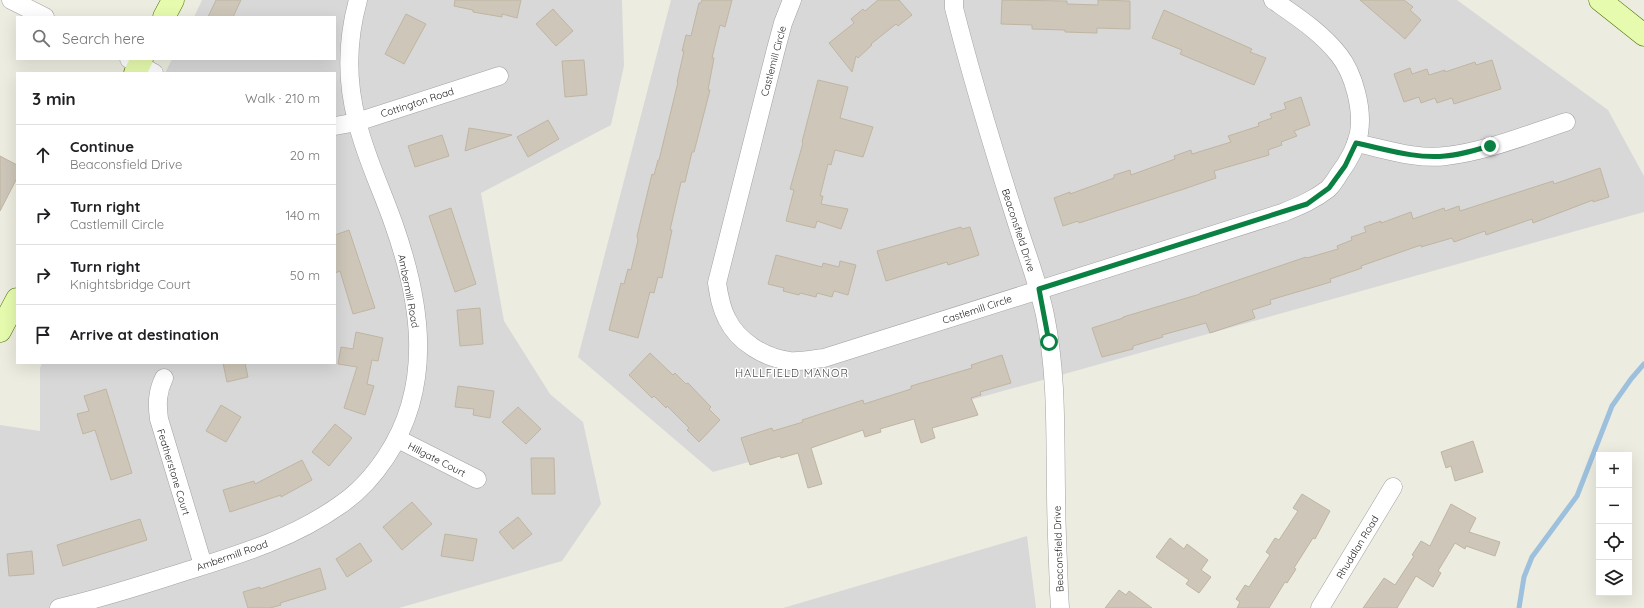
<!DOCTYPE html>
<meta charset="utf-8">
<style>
body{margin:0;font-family:Quicksand,sans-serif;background:#f2f2f2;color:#202124}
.controls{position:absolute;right:12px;bottom:12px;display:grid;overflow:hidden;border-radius:0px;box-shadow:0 4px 16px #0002}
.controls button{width:36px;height:36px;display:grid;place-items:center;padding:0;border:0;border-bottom:1px solid #e0e0e0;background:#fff;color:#202124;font:20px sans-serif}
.stop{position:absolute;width:12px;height:12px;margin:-9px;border:3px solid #0b8043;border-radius:50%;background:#fff}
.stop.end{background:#0b8043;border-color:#fff;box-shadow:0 1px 4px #0008}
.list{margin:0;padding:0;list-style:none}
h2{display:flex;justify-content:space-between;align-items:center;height:52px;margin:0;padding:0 16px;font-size:17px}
h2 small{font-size:13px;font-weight:400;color:#757577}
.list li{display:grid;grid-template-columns:26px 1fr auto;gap:12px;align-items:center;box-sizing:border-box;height:60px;padding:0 16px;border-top:1px solid #e0e0e0}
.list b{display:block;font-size:15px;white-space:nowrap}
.list p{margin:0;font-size:13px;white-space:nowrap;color:#757577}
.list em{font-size:13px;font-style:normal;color:#757577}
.icon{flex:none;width:22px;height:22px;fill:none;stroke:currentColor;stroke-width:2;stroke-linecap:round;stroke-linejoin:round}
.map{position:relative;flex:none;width:1644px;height:608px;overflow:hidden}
.search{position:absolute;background:#fff;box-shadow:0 4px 16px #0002;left:16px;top:16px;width:320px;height:44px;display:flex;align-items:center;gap:10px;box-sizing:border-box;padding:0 14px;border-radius:0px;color:#757577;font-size:15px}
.panel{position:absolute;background:#fff;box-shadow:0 4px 16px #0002;left:16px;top:72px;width:320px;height:292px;border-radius:0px}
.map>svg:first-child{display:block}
.residential{fill:#d9d8d8}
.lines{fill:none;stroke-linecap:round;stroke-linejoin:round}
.stream{stroke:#9dc1dd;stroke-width:5}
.building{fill:#cdc6b9;stroke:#bfb5a2}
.minor-casing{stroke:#a2a2a2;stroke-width:19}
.secondary-casing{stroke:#4d7301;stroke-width:23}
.minor{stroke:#fff;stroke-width:18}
.secondary{stroke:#e7fbaf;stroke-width:22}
.route{stroke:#0b8043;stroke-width:5}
.labels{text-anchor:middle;stroke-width:3;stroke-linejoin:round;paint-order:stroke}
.street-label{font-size:10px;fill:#1b1b1b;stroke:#fff}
.neighbourhood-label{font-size:11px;letter-spacing:1px;fill:#4e4e4e;stroke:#fff}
</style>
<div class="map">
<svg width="1644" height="608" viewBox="0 0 1644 608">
<rect width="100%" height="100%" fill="#edece0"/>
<g class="residential">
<path d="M202,0H622L624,66L611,125L481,193L504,321L550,394L583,422L601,504L562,561L399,608H0V425L40,431V368L42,363H335V73H165L172,59H335V17H194Z"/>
<path d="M671,0H1457L1608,110L1644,176V212L713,472L578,357Z"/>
<path d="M1027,536L1036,608H783Z"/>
</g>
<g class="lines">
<path class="stream" d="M1519,608L1524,577L1532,557L1577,496L1612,406L1631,379L1644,364"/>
</g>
<g class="building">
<path d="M216,0H241L233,17H208Z"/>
<path d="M455,0H521L517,18L502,14V17L473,12V10L454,6Z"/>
<path d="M702,0H732L725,27L720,25L712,58H714L708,90H710L694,152H692L685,182H681L670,230H672L662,278L658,277L654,293L650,292L638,338L609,330L621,283L624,284L628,269L631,270L638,240L637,236L652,174L654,175L658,160H659L678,82H677L684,51H682L686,35L691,36L699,3H701Z"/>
<path d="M878,0H899L912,15L898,26L896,24L871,44L872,45L858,58L856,56L852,72L829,43L854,23L851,19L863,9L865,11Z"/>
<path d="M1002,0L1067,1V4L1098,5V0L1130,1V29L1097,28V33L1065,32V30L1032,29V25L1001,24Z"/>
<path d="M1360,0H1404L1413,7L1410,10L1421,20L1405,39Z"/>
<path d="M553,9L573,31L556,46L536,24Z"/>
<path d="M1164,10L1252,49L1250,52L1266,58L1254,85L1180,54L1182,50L1152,38Z"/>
<path d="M406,14L426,24L404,64L385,54Z"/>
<path d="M584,60L587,95L565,97L562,61Z"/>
<path d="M1492,60L1501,89L1454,104L1452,98L1437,103L1435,98L1421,103L1419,97L1404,102L1394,74L1410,68L1412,74L1427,69L1429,75L1445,70V72L1475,62L1476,65Z"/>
<path d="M818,80L848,87L840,118L873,127L863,157L835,150L831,165L828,164L820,196H823L821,204L848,209L841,229L817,221L815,228L786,221L794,190L790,189L803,143L802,142Z"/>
<path d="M1301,97L1310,125L1294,131L1297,136L1281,142L1282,145L1268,150L1269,155L1214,171L1216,178L1187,188L1079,223L1078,221L1063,226L1054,198L1070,192V194L1114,178V175L1130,170L1131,175L1175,159L1174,156L1191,150L1192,154L1231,142L1228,136L1259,126L1258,123L1272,118L1270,114L1286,109L1284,103Z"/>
<path d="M548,120L559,139L528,157L517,137Z"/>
<path d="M469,128L512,135L465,151Z"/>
<path d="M442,135L449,156L415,167L408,146Z"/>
<path d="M0,156L17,165V178L0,211Z"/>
<path d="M1600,168L1609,197L1593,202V200L1533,223L1532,219L1486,235L1485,231L1454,242L1452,238L1421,247V245L1361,266L1362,268L1330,279L1331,282L1270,300L1271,304L1252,310L1255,318L1210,333L1206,323L1162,335L1163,337L1133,346V349L1102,357L1092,328L1123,318V317L1200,294V293L1306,257L1307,258L1338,249L1337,246L1352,240L1351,237L1366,232L1364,227L1381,221V223L1411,212L1413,219L1444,208L1445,211L1459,206L1460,211L1553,181L1554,184Z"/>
<path d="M451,208L476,284L455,292L429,216Z"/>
<path d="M961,227L962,229L970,227L979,255L948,265L947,262L886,281L877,251Z"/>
<path d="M349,230L375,308L353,314L340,271L335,273V235Z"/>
<path d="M776,255L822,267L823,263L839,267L840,261L856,265L848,295L834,291L832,297L817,293L816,297L800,293L799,295L783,291L784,288L768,284Z"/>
<path d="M480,308L483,344L460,346L457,310Z"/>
<path d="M356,332L383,338L378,361L372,360L367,384L374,386L365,415L344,408L357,367L338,364L341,347L353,349Z"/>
<path d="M650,353L673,375L675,373L686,384L688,383L711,407L709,409L720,420L699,442L687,430L689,428L667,406L666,408L654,396L652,398L629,375Z"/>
<path d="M1002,355L1011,383L980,392L981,395L971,398L978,415L932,428L935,438L921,443L914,419L880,429L881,432L865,437L863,430L811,448L822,484L808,488L798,453L781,458L780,456L750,465L741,438L772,428L773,431L803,422L802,420L863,400L864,404L911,389V386L972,368L971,365Z"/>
<path d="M223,363H245L248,377L227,382Z"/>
<path d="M458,386L494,391L490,418L473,415L474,409L455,407Z"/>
<path d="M106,389L132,473L111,480L95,430L83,434L77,414L89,411L84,396Z"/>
<path d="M221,405L241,417L226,442L206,431Z"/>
<path d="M518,407L541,429L526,444L502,422Z"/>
<path d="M335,424L352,438L329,466L312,452Z"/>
<path d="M1473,441L1483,472L1455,481L1451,466L1446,468L1441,452Z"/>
<path d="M531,458H554L555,494H532Z"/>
<path d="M302,460L312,480L281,497V495L230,512L223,490L254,481L255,484Z"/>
<path d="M1302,494L1330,511L1315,539L1313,538L1294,568L1296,569L1287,583L1285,582L1269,608H1237L1240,602L1236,599L1245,585L1249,587L1270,555L1266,552L1275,538L1279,540L1298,511L1293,508Z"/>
<path d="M412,502L432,524L402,550L383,527Z"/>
<path d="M1451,504L1476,518L1469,532L1500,542L1495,556L1466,546L1465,549L1455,543L1438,571L1441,573L1433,587L1416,576L1397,608H1363L1384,578L1395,585L1414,556L1412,555L1421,541L1430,546Z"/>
<path d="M518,517L532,534L513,549L499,532Z"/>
<path d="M140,519L147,540L63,566L57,545Z"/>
<path d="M445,534L477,539L473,561L441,556Z"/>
<path d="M1170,538L1184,549L1187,544L1208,560L1201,570L1211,577L1199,593L1186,584L1189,580L1156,557Z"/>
<path d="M360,543L372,561L347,577L336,559Z"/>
<path d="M32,551L34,574L9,576L7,554Z"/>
<path d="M320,568L326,589L280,603L281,605L270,608H248L243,592L260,587V589Z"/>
<path d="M1119,590L1126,595L1129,591L1152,608H1105Z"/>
</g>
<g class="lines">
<g class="minor-casing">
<g id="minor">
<path d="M11,0L45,17"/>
<path d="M792,0L783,23L776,49L717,283C719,296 721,308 727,319C738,342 765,358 790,361C801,362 813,359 824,358L1282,213C1299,206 1314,200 1328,189C1332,185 1336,179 1339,174C1348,162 1356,148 1359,133C1363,109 1354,74 1339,55C1321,32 1296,16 1273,0"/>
<path d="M954,0V8C972,79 993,148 1015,217C1025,250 1038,282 1045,315C1057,375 1055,429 1056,490C1056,524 1058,558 1059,592L1060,608"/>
<path d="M129,59L154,73"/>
<path d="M335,126L357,122L499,76"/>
<path d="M1356,143C1385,149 1417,160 1446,156C1485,152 1529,134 1566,122"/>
<path d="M164,378C157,392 157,404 159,419L203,565"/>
<path d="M398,439L477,479"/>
<path d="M59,608C104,598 148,583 193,569C244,553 295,537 340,505C358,493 374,475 386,457C434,385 421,302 394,225C382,190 365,156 357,121C346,80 347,40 358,0"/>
<path d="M1320,608L1393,487"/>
</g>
</g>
<g class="secondary-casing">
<g id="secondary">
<path d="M1600,0L1644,35"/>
<path d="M164,17L173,0"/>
<path d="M135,73L142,59"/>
<path d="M0,331L17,299"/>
</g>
</g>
<use href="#minor" class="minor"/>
<use href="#secondary" class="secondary"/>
</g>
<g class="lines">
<path class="route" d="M1049,342L1039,289L1307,204L1329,188L1345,166L1356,143C1385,149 1415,159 1445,156C1460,155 1476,150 1490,146"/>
</g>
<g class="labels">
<g class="street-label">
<text transform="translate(773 61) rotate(-75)" y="4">Castlemill Circle</text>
<text transform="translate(417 102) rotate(-18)" y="4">Cottington Road</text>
<text transform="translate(1019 230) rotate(72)" y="4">Beaconsfield Drive</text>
<text transform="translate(409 291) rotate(79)" y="4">Ambermill Road</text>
<text transform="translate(977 309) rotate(-18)" y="4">Castlemill Circle</text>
<text transform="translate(437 459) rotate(27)" y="4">Hillgate Court</text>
<text transform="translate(174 472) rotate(73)" y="4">Featherstone Court</text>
<text transform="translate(1357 547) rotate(-59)" y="4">Rhuddlan Road</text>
<text transform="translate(1058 549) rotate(-92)" y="4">Beaconsfield Drive</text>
<text transform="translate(232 555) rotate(-19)" y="4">Ambermill Road</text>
</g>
<g class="neighbourhood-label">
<text x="792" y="377">HALLFIELD MANOR</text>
</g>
</g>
</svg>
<div class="controls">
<button>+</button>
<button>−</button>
<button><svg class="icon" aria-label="locate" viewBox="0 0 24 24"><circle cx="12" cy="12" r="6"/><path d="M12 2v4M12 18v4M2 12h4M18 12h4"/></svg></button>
<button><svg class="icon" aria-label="layers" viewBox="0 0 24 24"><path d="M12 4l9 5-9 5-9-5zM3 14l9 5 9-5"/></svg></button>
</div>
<div class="stop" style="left:1049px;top:342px"></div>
<div class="stop end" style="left:1490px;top:146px"></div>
<div class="search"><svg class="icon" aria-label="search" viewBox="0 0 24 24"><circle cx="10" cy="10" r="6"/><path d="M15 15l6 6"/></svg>Search here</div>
<section class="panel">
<h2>3 min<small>Walk · 210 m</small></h2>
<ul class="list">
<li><svg class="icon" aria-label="ahead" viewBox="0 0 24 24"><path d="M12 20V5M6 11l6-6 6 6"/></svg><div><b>Continue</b><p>Beaconsfield Drive</p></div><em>20 m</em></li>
<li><svg class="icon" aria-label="right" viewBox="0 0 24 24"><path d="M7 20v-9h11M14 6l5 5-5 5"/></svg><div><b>Turn right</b><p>Castlemill Circle</p></div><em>140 m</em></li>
<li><svg class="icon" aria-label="right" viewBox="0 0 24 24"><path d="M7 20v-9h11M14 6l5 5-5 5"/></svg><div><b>Turn right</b><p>Knightsbridge Court</p></div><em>50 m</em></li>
<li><svg class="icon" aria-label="arrive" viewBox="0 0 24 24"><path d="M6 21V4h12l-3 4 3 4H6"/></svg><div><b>Arrive at destination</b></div></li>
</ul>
</section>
</div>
